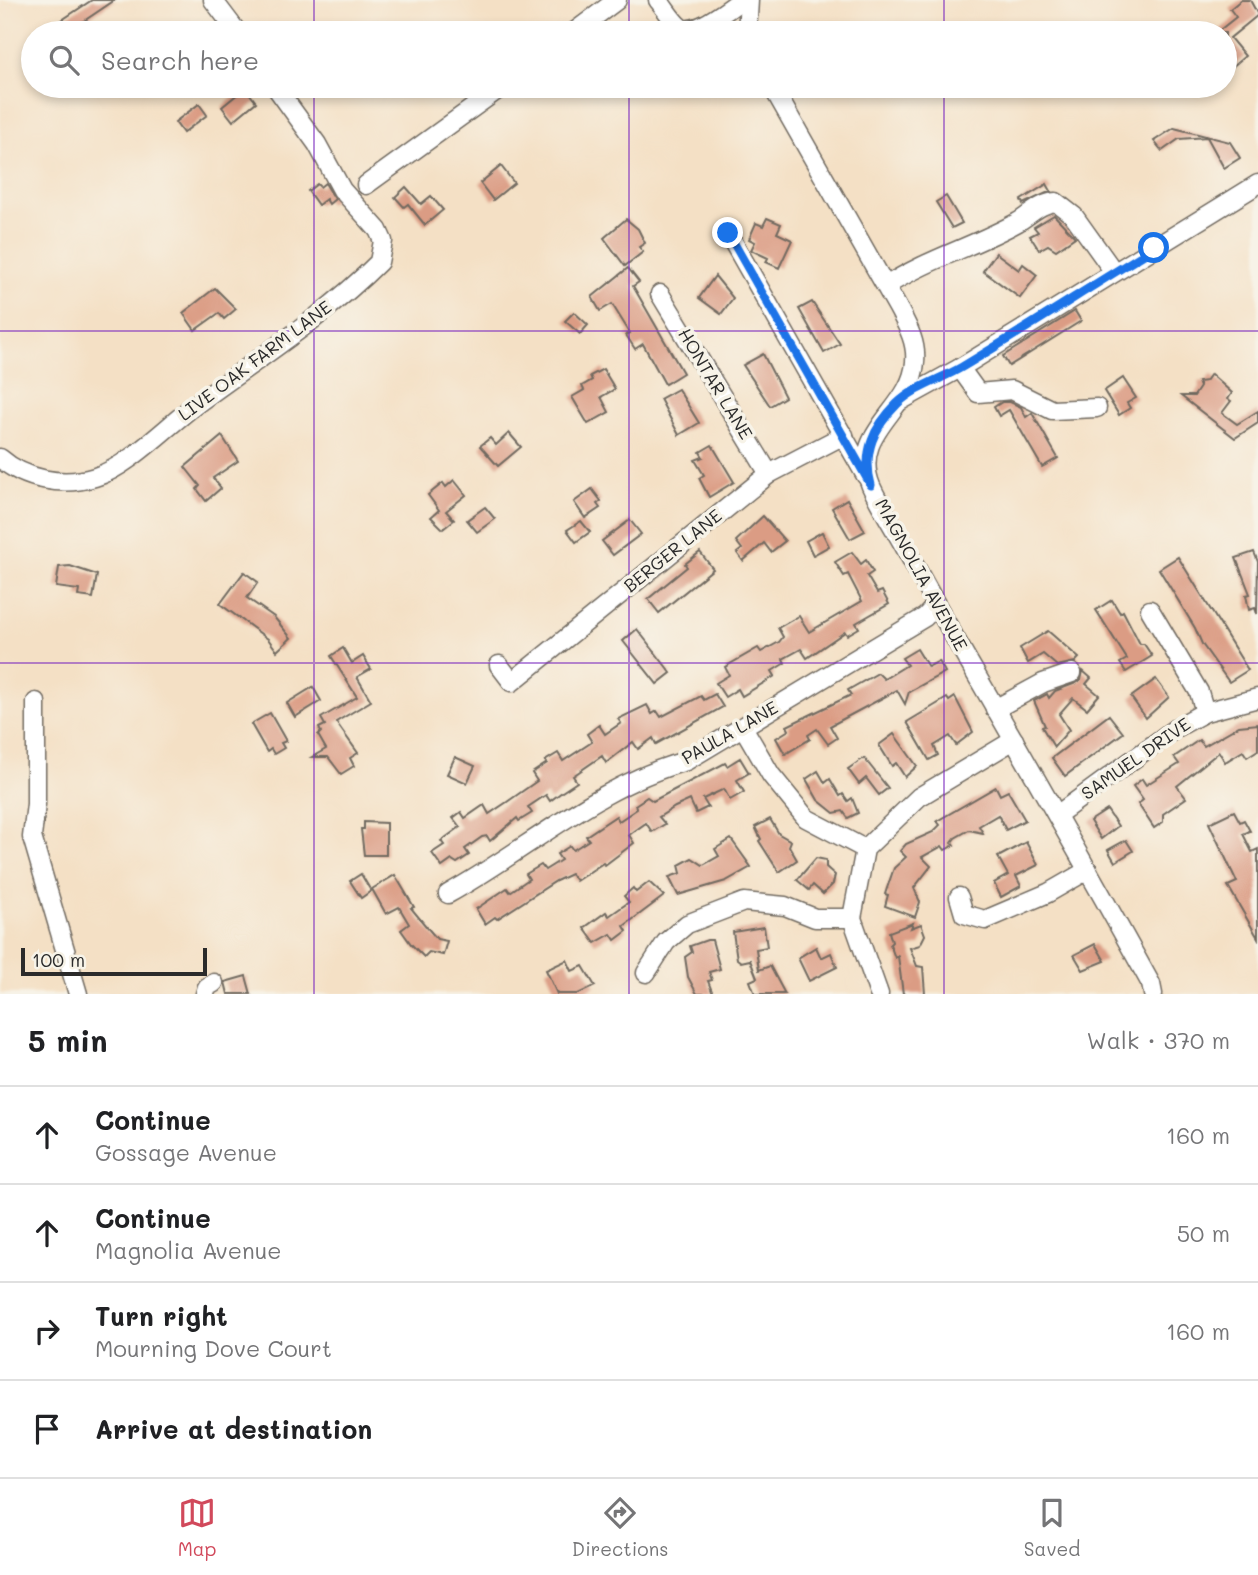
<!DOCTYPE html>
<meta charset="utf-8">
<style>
body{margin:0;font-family:Mali,sans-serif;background:#f6f6f6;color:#202124}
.scale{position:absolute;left:21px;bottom:18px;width:186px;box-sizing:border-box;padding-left:7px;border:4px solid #2b2b2b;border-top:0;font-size:19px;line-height:24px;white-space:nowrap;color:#2b2b2b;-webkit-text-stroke:5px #f7f3e8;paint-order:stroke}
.stop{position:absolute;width:21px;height:21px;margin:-16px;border:5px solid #1a73e8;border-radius:50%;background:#fff}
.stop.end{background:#1a73e8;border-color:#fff;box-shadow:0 2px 7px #0008}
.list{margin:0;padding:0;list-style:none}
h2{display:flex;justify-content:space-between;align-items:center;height:91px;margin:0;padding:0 28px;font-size:30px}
h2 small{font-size:23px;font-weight:400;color:#757577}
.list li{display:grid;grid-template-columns:46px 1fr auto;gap:21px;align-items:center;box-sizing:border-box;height:98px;padding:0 28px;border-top:2px solid #e0e0e0}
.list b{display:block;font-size:26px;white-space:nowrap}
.list p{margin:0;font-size:23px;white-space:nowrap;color:#757577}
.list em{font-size:23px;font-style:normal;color:#757577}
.icon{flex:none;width:38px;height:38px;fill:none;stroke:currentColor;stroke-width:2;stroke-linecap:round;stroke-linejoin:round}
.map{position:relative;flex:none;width:1258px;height:994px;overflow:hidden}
.search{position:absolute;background:#fff;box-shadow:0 4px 10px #0003;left:21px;right:21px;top:21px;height:77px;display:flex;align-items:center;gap:18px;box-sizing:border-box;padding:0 24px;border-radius:38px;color:#757577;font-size:26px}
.sheet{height:483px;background:#fff}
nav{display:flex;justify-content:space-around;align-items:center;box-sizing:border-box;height:98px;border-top:2px solid #e0e0e0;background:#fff;font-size:19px;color:#757577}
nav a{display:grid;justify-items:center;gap:4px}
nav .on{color:#d1495b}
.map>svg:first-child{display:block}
.building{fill:#db9c84}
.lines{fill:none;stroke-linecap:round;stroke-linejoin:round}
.minor-casing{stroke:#716a61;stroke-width:21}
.minor{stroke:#fff;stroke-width:18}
.route{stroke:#1a73e8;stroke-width:9}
.grid{fill:none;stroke:#7b2cbf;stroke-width:2;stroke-opacity:0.55}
.labels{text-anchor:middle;stroke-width:7;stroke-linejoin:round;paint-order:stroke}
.street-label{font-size:18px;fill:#2b2b2b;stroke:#f7f3e8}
</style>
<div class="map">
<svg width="1258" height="994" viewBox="0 0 1258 994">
<rect width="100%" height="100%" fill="#f7f3e8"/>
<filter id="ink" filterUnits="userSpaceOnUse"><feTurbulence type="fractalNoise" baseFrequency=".0143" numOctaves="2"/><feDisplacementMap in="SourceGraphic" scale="14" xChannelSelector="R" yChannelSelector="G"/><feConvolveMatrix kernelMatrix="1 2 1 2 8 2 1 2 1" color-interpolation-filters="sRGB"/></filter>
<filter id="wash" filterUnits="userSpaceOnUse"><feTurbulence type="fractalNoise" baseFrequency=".00686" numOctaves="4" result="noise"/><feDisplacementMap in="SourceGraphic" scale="28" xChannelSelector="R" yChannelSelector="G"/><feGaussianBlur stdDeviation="1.57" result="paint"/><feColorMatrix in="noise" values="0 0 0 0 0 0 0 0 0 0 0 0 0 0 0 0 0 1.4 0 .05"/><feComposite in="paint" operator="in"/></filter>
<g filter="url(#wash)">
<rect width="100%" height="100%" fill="#f4e0c5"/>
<g id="blocks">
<g class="building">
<path d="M92,0H115L66,33H58L53,26Z"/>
<path d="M1241,0H1250L1258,15L1230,38L1245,56L1225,73V33H1216L1236,17L1230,9Z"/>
<path d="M245,88L256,102L233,121L222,107Z"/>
<path d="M199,104L207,115L183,133L175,122Z"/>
<path d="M1174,128L1230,142L1240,158L1224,168L1207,137L1179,139L1162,151L1154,141Z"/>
<path d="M501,166L514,183L493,200L480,183Z"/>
<path d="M325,183L335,199L329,204L326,199L318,205L308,191L317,184L320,187Z"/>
<path d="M1047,184L1051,191L1023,204L1021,200Z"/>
<path d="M406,187L421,204L431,196L443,210L425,225L408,204L404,207L395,197Z"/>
<path d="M946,196L962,223L952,228L936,202Z"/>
<path d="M1054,215L1075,237L1056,250L1048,245L1039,250L1030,236L1038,232L1034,227Z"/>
<path d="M767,218L781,224L777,233L792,240L779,268L766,262L768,258L751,250L755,242L749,239L756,223L763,226Z"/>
<path d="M626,219L638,229L645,243L639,247L643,252L625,266L604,238Z"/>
<path d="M996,253L1019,270L1023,264L1037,275L1020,298L983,271Z"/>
<path d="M628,268L639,282L633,286L683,373L665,384L643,344L635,349L626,335L630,333L612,304L600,311L592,297Z"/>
<path d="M715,276L733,298L721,314L699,298Z"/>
<path d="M215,288L236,309L224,319L219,313L195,330L183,313Z"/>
<path d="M812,302L840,344L824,353L799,309Z"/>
<path d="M1075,311L1081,321L1009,366L1003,356Z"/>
<path d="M574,312L588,325L580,334L565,321Z"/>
<path d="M763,354L785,397L770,406L743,365Z"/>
<path d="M603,369L615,389L601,397L609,412L588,424L572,397L584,390L582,386L592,380L590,376Z"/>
<path d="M1211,374L1232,393L1228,399L1231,401L1222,413L1237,424L1258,411V423L1235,438L1181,396H1194L1200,387L1198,382L1206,381Z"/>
<path d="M1123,378L1136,398L1127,403L1130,408L1119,415L1104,391Z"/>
<path d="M678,389L699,423L679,435L660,399Z"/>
<path d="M1002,402H1010L1021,407L1026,417L1032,413L1058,458L1042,467L1009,410L999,416L994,407Z"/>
<path d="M509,433L521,447L498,466L480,446L490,438L496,445Z"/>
<path d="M222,436L238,461L213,478L221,488L206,501L197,489L200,486L185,467Z"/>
<path d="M712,445L734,482L709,497L699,478L704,475L695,460L703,457L700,452Z"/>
<path d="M454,480L466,495L446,511L454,520L443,529L431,517L439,510L428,495L443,483L446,487Z"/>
<path d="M592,489L601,501L597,504L600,508L585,518L574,502Z"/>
<path d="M847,499L865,531L850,539L832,508Z"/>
<path d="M485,507L495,519L477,532L467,520Z"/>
<path d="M763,516L785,541L771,552L764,543L743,561L737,553L742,549L736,541Z"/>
<path d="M630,520L641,534L613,555L602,541Z"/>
<path d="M581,521L590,532L576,542L567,530Z"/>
<path d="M822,532L829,546L813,555L806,541Z"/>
<path d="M700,552L713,569L659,613L648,599L687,567L685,564Z"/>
<path d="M852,552L861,564L866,560L873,572L867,576L877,593L882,591L889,604L856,623L859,628L847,635L845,632L807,658L801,649L783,659L785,663L772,671L775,676L742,696L738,689L725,697L716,683L729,675L725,667L758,648L761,652L779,642L783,637L778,628L799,616L809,632L862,601L848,574L844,576L835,562Z"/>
<path d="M1254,552L1258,562L1257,614L1255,608L1249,610L1246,595L1250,594L1236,558Z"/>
<path d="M1178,557L1248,670L1229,682L1202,644L1195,628L1159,569Z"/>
<path d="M70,566L97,575L93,598L78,596L79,590L56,587L59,567Z"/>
<path d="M244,572L258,582L247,598L274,617L291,638L277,651L268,639L220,604Z"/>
<path d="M1112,600L1120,613L1123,611L1140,644H1144L1152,656L1126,672L1120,663L1127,659L1096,610Z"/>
<path d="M637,629L671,673L657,684L623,641Z"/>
<path d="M1048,631L1079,658L1075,662L1057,666L1043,654L1028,663L1020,648Z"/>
<path d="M343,648L352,663L363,656L371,669L357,677L371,701L336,722L358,753L350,758L354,766L341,774L328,757H312L326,749L318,735L321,732L319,728L325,725L321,718L357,697L331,656Z"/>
<path d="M917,649L928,667L939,661L945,672L909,692L905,704L897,690L830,726L837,738L828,744L817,729L808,735L810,739L785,754L776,738L789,730L787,726L851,695L848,690L878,673L884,679L907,665L902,658Z"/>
<path d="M1083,671L1091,678L1086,684L1099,695L1087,709L1073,698L1059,714L1069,730L1054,747L1042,727L1045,726L1034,701L1047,694L1049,698L1055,691L1076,683L1081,680Z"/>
<path d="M1156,679L1169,697L1146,718L1131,697Z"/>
<path d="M313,687L321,701L295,717L287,703Z"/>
<path d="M715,694L723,707L656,744L653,738L638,749L633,742L606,763L602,756L573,776L577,782L562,792L550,801L546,795L528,807L532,813L519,821L517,818L490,841L487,836L482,837L465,849L469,855L457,863L452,860L442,867L432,853L444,845L441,841L460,827L453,818L461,812L465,818L484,805L489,814L507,802L537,781L532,773L547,763L545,761L558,753L563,761L592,742L587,734L599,725L605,734L621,723L618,719L647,705L652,714L657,711L661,717L701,696L704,700Z"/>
<path d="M955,697L973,732L956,745L950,736L934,746L938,755L929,760L907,722L947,698L949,701Z"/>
<path d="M270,713L286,741L281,743L284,748L274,754L271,749L267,752L251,724Z"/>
<path d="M1109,715L1123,733L1065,776L1052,758Z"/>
<path d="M1258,724V750L1247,757L1243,751L1225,762L1219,752L1177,786L1186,798L1163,814V822L1154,828L1138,804L1143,800L1133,786L1142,779L1146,785L1179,764L1174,757L1199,740L1204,746L1239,726Z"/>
<path d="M894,734L917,766L905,777L896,763L892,766L879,745Z"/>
<path d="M455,757L475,766L467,783L447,774Z"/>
<path d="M740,758L749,773L737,780L744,792L730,800L724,789L703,799L708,807L696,813L690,800L675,807L659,817L665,824L652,832L646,823L629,835L634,843L605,865L603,863L576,881L571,874L556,881L497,919L495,917L485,924L476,909L507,888L510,892L529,879L526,874L541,865L545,870L561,860L557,854L570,846L573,850L589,840L586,836L616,816L619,821L637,809L635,805L647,797L653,801L725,763L727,766Z"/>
<path d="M864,758L888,788L879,795L866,778L859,784L848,769Z"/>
<path d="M818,771L825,783L830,779L840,796L843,794L848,801L852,798L858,813L848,818L843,811L834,813L818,800L806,779Z"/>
<path d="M996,787L1000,795L1008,791L1025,820L1006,830L998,815L979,826L983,833L969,830L955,838L952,842L954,845L945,850L942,846L922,857L931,866L914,888L920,902L915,917L885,906L888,895L885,894L894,868L906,857L900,851L906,844L933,832L940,825L937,821Z"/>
<path d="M1107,810L1118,826L1101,839L1090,821Z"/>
<path d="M1234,811L1240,822L1244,820L1250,831L1243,834L1252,852L1258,849V938L1228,886L1237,882L1209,823Z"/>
<path d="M770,819L779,834L791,841L789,846L797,860L779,872L759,841L761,839L755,827Z"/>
<path d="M364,822L386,823V855H364L361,829H364Z"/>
<path d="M731,839L751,867L726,881L678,895L669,877L681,873L679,865L692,858L703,865L719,856L715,849Z"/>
<path d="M1126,840L1133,851L1115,862L1108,850Z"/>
<path d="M1026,842L1038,865L1016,876L1021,886L1001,897L994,883L1008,875L998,857Z"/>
<path d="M816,858L826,860V867L835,875L833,884L823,894L813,885L809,890L797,880Z"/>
<path d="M361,874L371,891L361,898L350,881Z"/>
<path d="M395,875L414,907L411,908L425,925L437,939L447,941L443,955L429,952L424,957L411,944L401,930L409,924L399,907L386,914L372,889Z"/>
<path d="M649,882L664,896L624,926L627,931L615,940L611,934L595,943L584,928L606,912L609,916L629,902L624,896L633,888L636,892Z"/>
<path d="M913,923L911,928L921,924L925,935L920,945L910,948L917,966L923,967L925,994H903L898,956L895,958L890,944L892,942L889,932Z"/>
<path d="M764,927L767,947L756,949L759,970L770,966L785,994H755L750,981L757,978L750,960L741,962L737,959L733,932Z"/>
<path d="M707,940H712L720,969L709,972L712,980L708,981L713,994H697L688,977L685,957L692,952L690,946Z"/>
<path d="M1095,944L1105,961L1083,970L1074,955Z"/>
<path d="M816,947L821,958L831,953L837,967L809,981L798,958Z"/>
<path d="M567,960L572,971L583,966L595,986L578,994H557L546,970Z"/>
<path d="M246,976L251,994H228L225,982Z"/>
</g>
</g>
</g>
<g filter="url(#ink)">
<use href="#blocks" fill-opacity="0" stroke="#716a61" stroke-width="2"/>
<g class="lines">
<g class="minor-casing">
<g id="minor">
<path d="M213,0L238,33"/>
<path d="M658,0C665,8 672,21 680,27C694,37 730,8 741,0"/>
<path d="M573,33L617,0"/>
<path d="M747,33L749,0"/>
<path d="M772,86L898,308C907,325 917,342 915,362C912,410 849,432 871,486C880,506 893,526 904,546C927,588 950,630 974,671C1034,775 1093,879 1151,984L1153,994"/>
<path d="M366,185L503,86"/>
<path d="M728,233L866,476"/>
<path d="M886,286C928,259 975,246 1018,222C1031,214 1041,203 1056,202L1074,216L1114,272"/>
<path d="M660,294L769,474"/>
<path d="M960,368L978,393L1012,390L1052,410L1097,408"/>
<path d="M900,401L960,368L1258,184"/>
<path d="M0,458C25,480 63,487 95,477C128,467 166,427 194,406C257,359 323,318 379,262L383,241L378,230L342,190L317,144L275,86"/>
<path d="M1150,610L1199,692L1205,712"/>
<path d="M499,665L512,682L769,474L844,435"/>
<path d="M36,702V804L32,837L78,994"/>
<path d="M995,709L1043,683L1072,673"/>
<path d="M743,727L771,775L806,818L865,849"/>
<path d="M1057,815L1176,728L1205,712L1258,698"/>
<path d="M448,894C527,850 598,785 686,761L925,617L936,605"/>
<path d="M959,897L964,914L985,920L1048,893L1088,870"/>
<path d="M646,973L666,942L687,924L744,902L785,906L815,918H852"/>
<path d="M205,994L207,987L214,983"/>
<path d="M879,994L852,918L865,849L919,797L1014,740"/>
</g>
</g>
<use href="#minor" class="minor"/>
</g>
</g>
<g class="lines" filter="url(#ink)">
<path class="route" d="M728,233L871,485C862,452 874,427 897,404C914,387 942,379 962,367C1027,328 1090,287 1154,248"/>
</g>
<path class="grid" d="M314,0V33M629,0V33M944,0V33M314,86V994M629,86V994M944,86V994M0,331H1258M0,663H1258"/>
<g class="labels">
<g class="street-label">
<text transform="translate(255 361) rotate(-37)" y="6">LIVE OAK FARM LANE</text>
<text transform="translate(715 384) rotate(59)" y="6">HONTAR LANE</text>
<text transform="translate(673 551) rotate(-39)" y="6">BERGER LANE</text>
<text transform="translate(921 575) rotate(61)" y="6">MAGNOLIA AVENUE</text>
<text transform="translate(730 733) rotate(-30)" y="6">PAULA LANE</text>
<text transform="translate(1136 759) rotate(-35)" y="6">SAMUEL DRIVE</text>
</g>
</g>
</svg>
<div class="scale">100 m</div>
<div class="stop" style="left:1154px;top:248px"></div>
<div class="stop end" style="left:728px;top:233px"></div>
<div class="search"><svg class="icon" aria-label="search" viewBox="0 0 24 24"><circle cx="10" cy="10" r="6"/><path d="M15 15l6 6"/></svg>Search here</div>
</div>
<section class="sheet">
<h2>5 min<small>Walk · 370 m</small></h2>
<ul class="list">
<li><svg class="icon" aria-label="ahead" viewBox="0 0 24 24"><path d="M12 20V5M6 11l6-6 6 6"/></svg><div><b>Continue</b><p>Gossage Avenue</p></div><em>160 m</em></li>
<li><svg class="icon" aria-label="ahead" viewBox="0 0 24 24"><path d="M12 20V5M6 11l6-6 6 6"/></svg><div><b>Continue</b><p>Magnolia Avenue</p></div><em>50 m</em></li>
<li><svg class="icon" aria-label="right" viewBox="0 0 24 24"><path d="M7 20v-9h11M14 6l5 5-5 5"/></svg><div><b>Turn right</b><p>Mourning Dove Court</p></div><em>160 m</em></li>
<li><svg class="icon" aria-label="arrive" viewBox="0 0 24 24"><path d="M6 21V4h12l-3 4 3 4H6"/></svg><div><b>Arrive at destination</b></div></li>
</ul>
</section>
<nav>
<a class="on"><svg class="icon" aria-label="map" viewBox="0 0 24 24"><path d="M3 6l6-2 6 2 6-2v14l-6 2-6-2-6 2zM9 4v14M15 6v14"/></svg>Map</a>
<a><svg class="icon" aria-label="directions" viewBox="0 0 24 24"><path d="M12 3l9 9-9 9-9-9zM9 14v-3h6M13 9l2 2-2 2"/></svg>Directions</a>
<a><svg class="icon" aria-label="saved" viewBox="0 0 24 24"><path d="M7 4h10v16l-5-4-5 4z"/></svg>Saved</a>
</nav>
